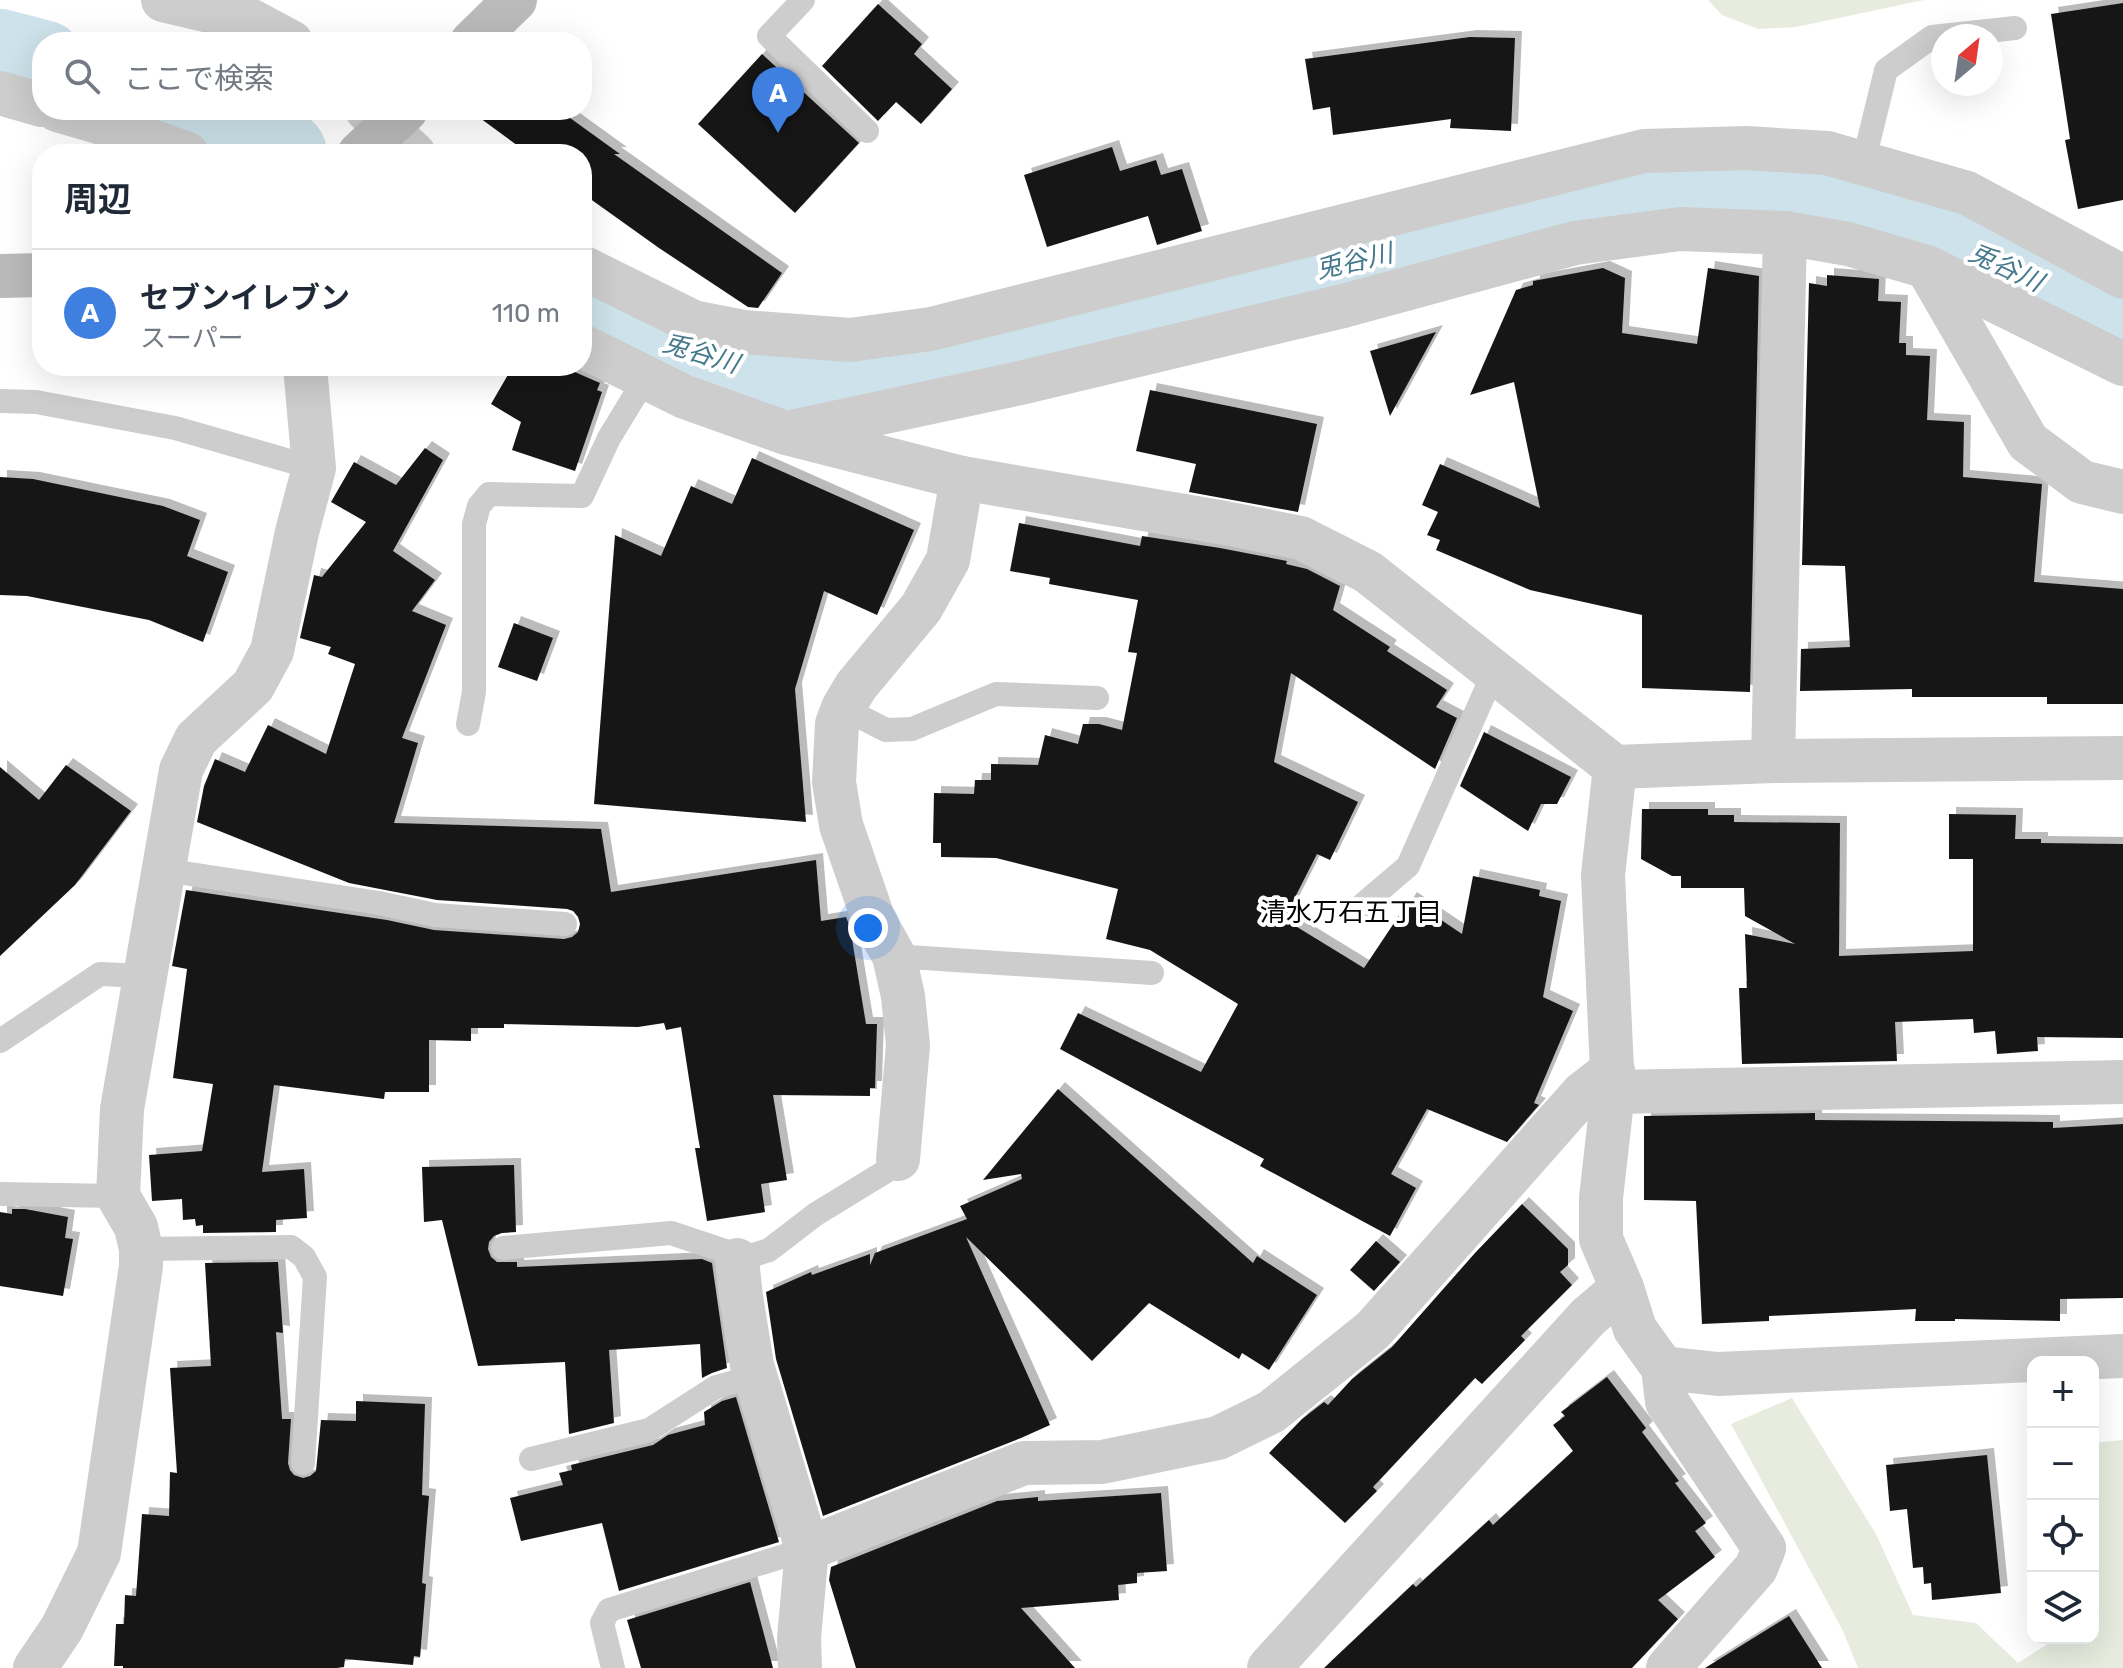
<!DOCTYPE html>
<html lang="ja">
<meta charset="utf-8">
<style>
body{margin:0;font-family:Rubik,"Noto Sans JP",sans-serif;background:#f2f2f3;color:#1f2937}
.controls{position:absolute;right:24px;bottom:24px;display:grid;overflow:hidden;border-radius:16px;box-shadow:0 8px 32px #0002}
.controls button{width:72px;height:72px;display:grid;place-items:center;padding:0;border:0;border-bottom:2px solid #e0e1e3;background:#fff;color:#1f2937;font:40px sans-serif}
.compass{position:absolute;left:1931px;top:24px;width:72px;height:72px;border-radius:50%;background:#fff;box-shadow:0 8px 32px #0002;rotate:29deg}
.you{position:absolute;left:868px;top:928px;width:28px;height:28px;margin:-20px;border:6px solid #fff;border-radius:50%;background:#1a73e8;box-shadow:0 0 0 12px #1a73e833}
.badge{display:grid;place-items:center;width:52px;height:52px;border-radius:50%;background:#b45309;color:#fff;font-size:26px;font-weight:700}
.pin{position:absolute;translate:-50% -66px;filter:drop-shadow(0 2px 4px #0008)}
.pin::after{content:'';position:absolute;top:42px;width:28px;height:24px;background:inherit;clip-path:polygon(0 0,100% 0,50% 100%)}
.list{margin:0;padding:0;list-style:none}
h2{display:flex;justify-content:space-between;align-items:center;height:104px;margin:0;padding:0 32px;font-size:34px}
h2 small{font-size:26px;font-weight:400;color:#747a83}
.list li{display:grid;grid-template-columns:52px 1fr auto;gap:24px;align-items:center;box-sizing:border-box;height:128px;padding:0 32px;border-top:2px solid #e0e1e3}
.list b{display:block;font-size:30px;white-space:nowrap}
.list p{margin:0;font-size:26px;white-space:nowrap;color:#747a83}
.list em{font-size:26px;font-style:normal;color:#747a83}
.icon{flex:none;width:44px;height:44px;fill:none;stroke:currentColor;stroke-width:2;stroke-linecap:round;stroke-linejoin:round}
.map{position:relative;flex:none;width:2123px;height:1668px;overflow:hidden}
.search{position:absolute;background:#fff;box-shadow:0 8px 32px #0002;left:32px;top:32px;width:560px;height:88px;display:flex;align-items:center;gap:20px;box-sizing:border-box;padding:0 28px;border-radius:32px;color:#747a83;font-size:30px}
.panel{position:absolute;background:#fff;box-shadow:0 8px 32px #0002;left:32px;top:144px;width:560px;height:232px;border-radius:32px}
.map>svg:first-child{display:block}
.green{fill:#e7ecdf}
.lines{fill:none;stroke-linecap:round;stroke-linejoin:round}
.river{stroke:#cde2ea;stroke-width:88}
.building{fill:#171717;filter:url(#shadow)}
.lane{stroke:#cdcdcd;stroke-width:24}
.street{stroke:#cdcdcd;stroke-width:44}
.secondary{stroke:#bababa;stroke-width:44}
.labels{text-anchor:middle;stroke-width:8;stroke-linejoin:round;paint-order:stroke}
.water-label{font-size:26px;font-style:italic;fill:#447a8c;stroke:#fff}
.neighbourhood-label{font-size:26px;fill:#000;stroke:#fff}
</style>
<div class="map">
<svg width="2123" height="1668" viewBox="0 0 2123 1668">
<defs>
<filter id="shadow"><feDropShadow dx="7" dy="-7" stdDeviation="0" flood-color="#0004"/></filter>
</defs>
<rect width="100%" height="100%" fill="#fff"/>
<g class="green">
<path d="M1708,0H1924L1796,27L1758,29L1722,15Z"/>
<path d="M1792,1398L1876,1534L1913,1615L1976,1623L2018,1663L2057,1638H2093V1443L2123,1440V1668H1858L1843,1631L1731,1424Z"/>
</g>
<g class="lines">
<g class="river">
<path d="M0,53L42,64"/>
<path d="M200,110L283,154"/>
<path d="M582,304L661,343L790,379L907,377L1030,353L1299,273L1538,218L1704,193L1785,200L1902,218L2123,323"/>
</g>
</g>
<g class="building">
<path d="M2123,3V200L2078,209L2065,140L2070,139L2051,14Z"/>
<path d="M878,4L922,44L914,54L952,89L921,124L896,102L878,121L822,66Z"/>
<path d="M1470,37L1515,38L1511,131L1450,128L1451,119L1333,135L1330,107L1313,110L1305,59Z"/>
<path d="M762,54L859,143L795,213L698,124Z"/>
<path d="M469,110H559L620,154H614L782,273L758,308L748,307L659,248L582,193V154H529Z"/>
<path d="M1112,147L1120,171L1156,160L1161,175L1182,169L1202,231L1157,245L1148,216L1047,247L1024,175Z"/>
<path d="M1603,268L1625,278L1622,333L1697,344L1708,268L1759,276L1750,692L1642,688V615L1530,590L1436,550L1440,540L1427,535L1438,512L1422,505L1440,464L1540,508L1514,382L1470,395L1516,290L1533,285V281Z"/>
<path d="M1827,275L1879,279L1878,301L1901,302L1899,343H1906V355L1930,356L1927,420L1964,422L1963,477L2042,484L2034,582L2123,589V704H2047V697H1912V689L1800,691L1801,649L1850,647L1845,566L1802,565L1809,283L1827,286Z"/>
<path d="M1436,332L1390,416L1370,351Z"/>
<path d="M513,366H561L600,383L597,390L602,392L575,471L512,450L521,422L491,404Z"/>
<path d="M1150,390L1317,424L1298,512L1189,492L1196,464L1136,451Z"/>
<path d="M425,448L443,460L393,551L435,580L412,611L446,625L402,738L418,743L394,823L601,829L611,892L816,860L821,921L846,917L850,927L866,1024H877L875,1088H870V1096L773,1095L787,1180L761,1184L765,1212L707,1221L695,1148H700L698,1137L681,1027L666,1030L664,1023L638,1027L504,1024V1028H471V1041L429,1040V1092H385L384,1099L274,1085L262,1172L304,1169L307,1218L276,1220V1232L203,1233V1225L196,1226L195,1219L183,1220L182,1199L152,1201L149,1155L202,1151L213,1084L173,1078L187,969L172,966L186,890L387,920L434,930L564,939L572,937L578,932L580,924L578,917L573,911L567,909L437,900L349,883L197,822L204,786L215,759L245,772L268,725L326,754L355,664L328,654L331,647L300,638L314,575L322,577L366,522L331,502L354,462L396,485Z"/>
<path d="M752,458L914,530L877,615L824,591L795,689L806,822L594,804L615,535L661,556L691,486L732,504Z"/>
<path d="M0,477L33,479L163,506L200,520L187,556L228,572L203,642L149,620L27,596L0,595Z"/>
<path d="M1019,523L1140,546L1142,536L1220,548L1287,561L1286,564L1307,569L1340,586L1333,610L1390,647L1387,651L1447,690L1436,707L1457,718L1435,769L1291,673L1274,762L1358,802L1330,860L1317,854L1284,919L1364,968L1410,899L1462,934L1473,876L1540,890L1539,896L1561,901L1543,997L1573,1011L1534,1103L1539,1105L1507,1142L1427,1109L1391,1174L1416,1188L1390,1236L1260,1166L1264,1159L1060,1049L1078,1013L1201,1072L1238,1004L1150,950L1106,939L1118,889L996,858L941,857V843H933L934,793L974,794L975,780H991V764L1038,765L1045,735L1078,744L1083,724H1099L1122,730L1137,653L1128,652L1138,600L1049,584L1050,578L1010,571Z"/>
<path d="M514,623L553,638L537,681L498,667Z"/>
<path d="M1484,732L1571,777L1557,804H1541L1528,831L1460,786Z"/>
<path d="M66,765L131,811L75,885L0,956V767L39,800Z"/>
<path d="M1642,809H1708V815H1734V822L1840,823L1839,956L1973,951V859H1949V814L2016,815L2015,839H2041V843L2123,844V1038L2037,1037L2038,1051L1997,1054L1995,1031L1974,1033L1973,1019L1895,1022L1897,1061L1742,1064L1739,988H1747L1745,934L1795,944L1745,916L1744,888H1681V876H1672L1641,859Z"/>
<path d="M1058,1089L1253,1263L1257,1256L1317,1295L1269,1370L1242,1353L1239,1359L1149,1303L1092,1361L966,1237L1050,1425L1021,1438L823,1516L776,1359L766,1292L811,1272L812,1275L870,1254V1265L875,1253L967,1219L960,1206L1022,1179L1021,1174L983,1180Z"/>
<path d="M1815,1113V1120L2053,1122V1128L2123,1124V1298L2060,1299V1321L1955,1319V1321H1915L1916,1309L1769,1316V1321L1702,1324L1696,1201L1644,1200V1116Z"/>
<path d="M514,1165L516,1232L502,1233L494,1236L489,1242L488,1249L491,1257L497,1262H517V1267L702,1259L712,1263L727,1368L712,1373L702,1378L700,1344L609,1350L614,1423L569,1434L565,1362L478,1366L442,1220L424,1222L422,1167Z"/>
<path d="M1522,1204L1568,1249V1265L1560,1272L1572,1285L1521,1336L1525,1340L1482,1384L1475,1378L1373,1487L1377,1491L1345,1523L1269,1453L1302,1419L1324,1402L1328,1405L1352,1379L1392,1347L1475,1253Z"/>
<path d="M12,1209H25L68,1217L65,1238L73,1239L63,1296L0,1286V1212L12,1214Z"/>
<path d="M1376,1241L1400,1262L1374,1291L1350,1270Z"/>
<path d="M278,1262L283,1333L276,1332L282,1419H291L288,1463L290,1470L294,1475L303,1478L310,1476L316,1471L321,1420L356,1421V1401L425,1404L422,1495L429,1496L422,1583L426,1584L420,1657L414,1656L413,1665L345,1659L344,1667L337,1668H123V1666H114L116,1624H124L125,1595L136,1596L142,1514L169,1516L170,1472L177,1473L170,1368L211,1366L205,1263Z"/>
<path d="M1607,1377L1646,1428L1642,1432L1679,1481L1675,1483L1706,1523L1695,1531L1715,1557L1658,1600L1678,1619L1632,1668H1324L1413,1584L1416,1587L1489,1520L1493,1525L1573,1451L1553,1425L1565,1416L1561,1412Z"/>
<path d="M736,1397L779,1542L619,1591L602,1523L521,1541L510,1498L563,1485L559,1473L572,1470L571,1465L653,1445L668,1435L705,1425L704,1412L722,1401Z"/>
<path d="M1987,1455L2001,1593L1932,1600L1931,1583L1924,1584L1923,1567L1913,1568L1907,1509L1890,1511L1886,1465Z"/>
<path d="M1161,1493L1167,1571L1137,1573V1583L1118,1585L1119,1600L1021,1608L1075,1668H856L829,1580L831,1567L997,1501L1038,1497V1501Z"/>
<path d="M750,1582L773,1668H641L627,1620Z"/>
<path d="M1789,1616L1822,1668H1705Z"/>
</g>
<g class="lines">
<g class="lane">
<path d="M803,0L769,36L867,131"/>
<path d="M1863,164L1886,70L1932,37L2015,28"/>
<path d="M0,401L36,402L175,428L314,468"/>
<path d="M843,708L886,730L912,729L996,694L1097,698"/>
<path d="M468,724L474,692V524L479,506L489,494L582,496L609,438L645,379"/>
<path d="M164,870L379,903L435,915L565,924"/>
<path d="M1353,913L1408,866L1494,672"/>
<path d="M894,956L1152,973"/>
<path d="M0,1041L100,974L144,976"/>
<path d="M0,1194L118,1196"/>
<path d="M503,1248L671,1233L725,1251L737,1260L769,1250L816,1214L888,1170L898,1159"/>
<path d="M141,1249L291,1247L304,1257L315,1277L303,1463"/>
<path d="M531,1459L649,1430L716,1387L756,1376"/>
<path d="M613,1668L602,1623L609,1610L807,1549"/>
</g>
<g class="street">
<path d="M163,0L252,21L291,42"/>
<path d="M0,93L42,105"/>
<path d="M57,110L108,125L187,154"/>
<path d="M367,110L414,154"/>
<path d="M582,267L693,322L744,332L850,340L931,329L1644,151L1746,148L1827,153L1967,193L2123,277"/>
<path d="M1927,267L2028,442L2082,482L2123,492"/>
<path d="M582,346L685,397L786,433L962,478L1225,523L1301,538L1368,572L1615,767L1773,761L2123,758"/>
<path d="M796,431L1020,383L1343,306L1575,243L1680,229L1785,233L1848,244L1927,267L2123,364"/>
<path d="M1773,761L1785,233"/>
<path d="M1615,767L1603,875L1613,1092L1601,1198V1239L1622,1288L1635,1329L1663,1368L1667,1402L1764,1548L1756,1568L1668,1668"/>
<path d="M1613,1092L2123,1082"/>
<path d="M898,1159L908,1045L903,996L894,956L873,918L841,825L834,782L837,724L843,708L856,686L921,608L948,560L962,478"/>
<path d="M737,1260L741,1297L752,1365L807,1549L799,1638L800,1668"/>
<path d="M1663,1368L1718,1374L2123,1356"/>
<path d="M807,1549L1024,1463L1102,1462L1218,1438L1271,1412L1373,1330L1582,1094L1613,1070"/>
<path d="M35,1668L62,1628L99,1553L141,1266V1249L136,1227L118,1196L122,1109L181,770L196,739L253,686L272,651L297,532L314,468L305,366"/>
<path d="M1269,1668L1588,1317L1622,1288"/>
</g>
<g class="secondary">
<path d="M472,42L515,0"/>
<path d="M359,154L406,110"/>
<path d="M0,276L42,275"/>
</g>
</g>
<g class="labels">
<g class="water-label">
<text transform="translate(1354 261) rotate(-13)" y="9">兎谷川</text>
<text transform="translate(2006 267) rotate(25)" y="9">兎谷川</text>
<text transform="translate(701 353) rotate(17)" y="9">兎谷川</text>
</g>
<g class="neighbourhood-label">
<text x="1351" y="921">清水万石五丁目</text>
</g>
</g>
</svg>
<div class="controls">
<button>+</button>
<button>−</button>
<button><svg class="icon" aria-label="locate" viewBox="0 0 24 24"><circle cx="12" cy="12" r="6"/><path d="M12 2v4M12 18v4M2 12h4M18 12h4"/></svg></button>
<button><svg class="icon" aria-label="layers" viewBox="0 0 24 24"><path d="M12 4l9 5-9 5-9-5zM3 14l9 5 9-5"/></svg></button>
</div>
<svg class="compass" viewBox="-18 -18 36 36"><path d="M0-13l5 13h-10z" fill="#e53935"/><path d="M0 13l5-13h-10z" fill="#747a83"/></svg>
<div class="you"></div>
<div class="pin badge" style="left:778px;top:133px;background:#3f7fe0">A</div>
<div class="search"><svg class="icon" aria-label="search" viewBox="0 0 24 24"><circle cx="10" cy="10" r="6"/><path d="M15 15l6 6"/></svg>ここで検索</div>
<section class="panel">
<h2>周辺<small></small></h2>
<ul class="list">
<li><span class="badge" style="background:#3f7fe0">A</span><div><b>セブンイレブン</b><p>スーパー</p></div><em>110 m</em></li>
</ul>
</section>
</div>
